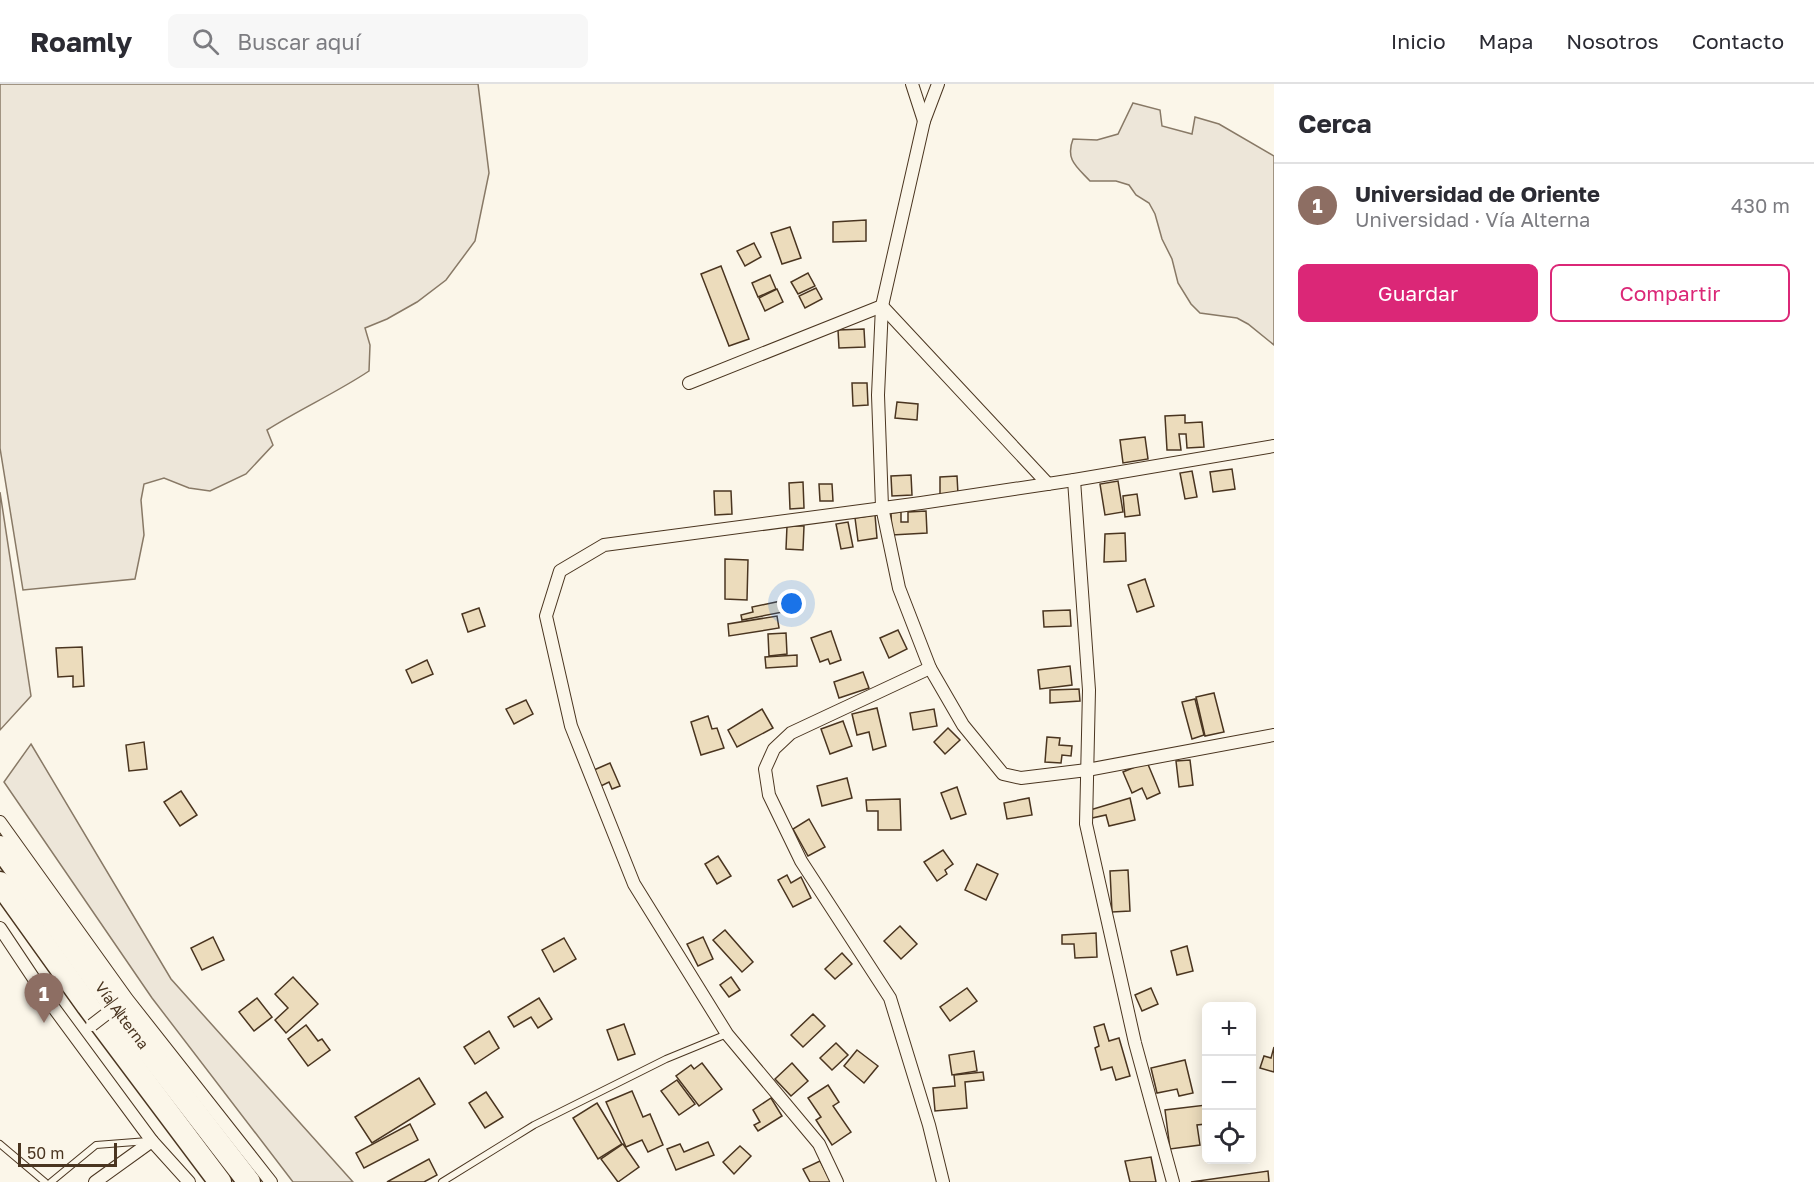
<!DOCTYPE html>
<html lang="es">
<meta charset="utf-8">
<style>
body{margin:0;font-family:"Golos Text",sans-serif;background:#f7f7f7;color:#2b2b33}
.controls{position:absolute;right:18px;bottom:18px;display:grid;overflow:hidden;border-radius:9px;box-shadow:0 3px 15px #0003}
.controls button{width:54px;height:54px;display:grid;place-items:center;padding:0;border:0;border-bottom:2px solid #e1e1e2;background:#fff;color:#2b2b33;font:30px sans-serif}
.scale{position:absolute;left:18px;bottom:15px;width:99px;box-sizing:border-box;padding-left:6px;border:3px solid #4a3520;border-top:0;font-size:16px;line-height:21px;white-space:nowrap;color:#4a3520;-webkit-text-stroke:4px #fbf6e9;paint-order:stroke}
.you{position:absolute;left:792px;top:520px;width:21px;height:21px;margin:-15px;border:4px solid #fff;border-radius:50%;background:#1a73e8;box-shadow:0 0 0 9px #1a73e833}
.badge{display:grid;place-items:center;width:39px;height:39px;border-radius:50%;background:#db2777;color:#fff;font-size:20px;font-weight:700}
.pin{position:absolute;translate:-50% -50px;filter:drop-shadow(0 2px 3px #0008)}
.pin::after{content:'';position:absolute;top:32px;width:21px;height:18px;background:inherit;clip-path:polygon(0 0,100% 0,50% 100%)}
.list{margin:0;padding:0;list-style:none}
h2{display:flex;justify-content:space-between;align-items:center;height:78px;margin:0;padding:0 24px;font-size:26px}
h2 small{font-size:20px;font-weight:400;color:#7c7c81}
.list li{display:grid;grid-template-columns:39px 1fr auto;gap:18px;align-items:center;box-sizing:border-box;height:84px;padding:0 24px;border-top:2px solid #e1e1e2}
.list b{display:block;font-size:22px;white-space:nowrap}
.list p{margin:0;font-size:20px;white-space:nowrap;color:#7c7c81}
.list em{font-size:20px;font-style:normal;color:#7c7c81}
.actions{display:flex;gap:12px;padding:18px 24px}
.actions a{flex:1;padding:14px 0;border:2px solid #db2777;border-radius:9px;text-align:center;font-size:21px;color:#db2777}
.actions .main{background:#db2777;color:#fff}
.icon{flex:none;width:33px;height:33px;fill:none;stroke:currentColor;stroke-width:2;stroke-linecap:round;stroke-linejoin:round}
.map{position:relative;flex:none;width:1274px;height:1098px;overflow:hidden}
header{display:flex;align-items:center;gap:36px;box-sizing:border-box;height:84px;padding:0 30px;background:#fff;border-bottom:2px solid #e1e1e2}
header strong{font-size:28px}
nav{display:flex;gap:33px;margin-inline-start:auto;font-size:21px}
.search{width:420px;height:54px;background:#f7f7f7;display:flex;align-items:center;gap:15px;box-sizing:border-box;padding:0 21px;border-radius:9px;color:#7c7c81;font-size:22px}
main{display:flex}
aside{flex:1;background:#fff}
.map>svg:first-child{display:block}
.green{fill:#ede6d9;stroke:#887966;stroke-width:1.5}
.building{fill:#ecdcbc;stroke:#4a3520;stroke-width:1.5}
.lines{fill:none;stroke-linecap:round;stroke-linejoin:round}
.lane-casing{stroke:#4a3520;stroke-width:8}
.street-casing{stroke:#4a3520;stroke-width:14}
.highway-casing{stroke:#4a3520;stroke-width:25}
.lane{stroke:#fbf6e9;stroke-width:6}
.street{stroke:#fbf6e9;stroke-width:12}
.highway{stroke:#fbf6e9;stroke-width:22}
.street-bridge-casing{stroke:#4a3520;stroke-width:14;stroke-linecap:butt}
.street-bridge{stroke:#fbf6e9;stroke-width:12}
.labels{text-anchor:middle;stroke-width:4.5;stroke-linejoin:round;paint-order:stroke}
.street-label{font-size:15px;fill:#4a3520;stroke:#fbf6e9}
</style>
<header>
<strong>Roamly</strong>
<div class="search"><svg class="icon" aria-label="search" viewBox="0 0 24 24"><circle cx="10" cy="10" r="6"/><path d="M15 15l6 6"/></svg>Buscar aquí</div>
<nav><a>Inicio</a><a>Mapa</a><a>Nosotros</a><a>Contacto</a></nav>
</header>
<main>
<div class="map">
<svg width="1274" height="1098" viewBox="0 0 1274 1098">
<rect width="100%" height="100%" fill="#fbf6e9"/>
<g class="green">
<path d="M0,0H478L489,89L475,157L446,196L417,218L387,235L365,244L370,261L369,287C336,309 300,325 267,346L273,361L246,390L210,407L189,404L164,394L144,400L141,416L144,451L135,495L23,506L0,364Z"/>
<path d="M1133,19L1160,26L1162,42L1192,50L1195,33L1219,40L1274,72V261L1248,240L1237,234L1200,229L1191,220L1178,199L1172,175L1162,155L1155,130L1149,119L1136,111L1129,101L1116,97H1090C1077,83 1065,76 1073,55L1097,56L1118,50Z"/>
<path d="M0,408L31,612L0,646Z"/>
<path d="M31,660L171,895L353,1098H293L152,914L4,698Z"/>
</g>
<g class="building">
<path d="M866,136V157L833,158V138Z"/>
<path d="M790,143L801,174L782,180L771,149Z"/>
<path d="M754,159L761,173L745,182L737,167Z"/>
<path d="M721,182L749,255L729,262L701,190Z"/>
<path d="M808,189L815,202L798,210L791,198Z"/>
<path d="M770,191L776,205L758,213L752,199Z"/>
<path d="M816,204L822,215L805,224L799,212Z"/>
<path d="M777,205L783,218L765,227L759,214Z"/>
<path d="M864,245L865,263L839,264L838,246Z"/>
<path d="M852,299H867L868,321L853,322Z"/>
<path d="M897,318L918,320L917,336L895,334Z"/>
<path d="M1185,331V339L1202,338L1204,363L1187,364L1186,350H1179L1181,366H1167L1165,332Z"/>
<path d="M1145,353L1148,375L1123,379L1120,356Z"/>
<path d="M1232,385L1235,405L1213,408L1210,388Z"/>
<path d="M1192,387L1197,413L1185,415L1180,389Z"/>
<path d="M911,391L912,411L892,412L891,392Z"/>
<path d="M957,392L958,410H940V393Z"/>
<path d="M1118,397L1123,428L1105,431L1100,400Z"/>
<path d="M803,398L804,424L790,425L789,399Z"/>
<path d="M819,400H832L833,417H820Z"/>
<path d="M714,407H731L732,430L715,431Z"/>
<path d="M1137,410L1140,431L1125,433L1123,412Z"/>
<path d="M926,427L927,449L892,451L891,429L901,428V438H908V428Z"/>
<path d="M875,431L877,454L858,457L855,434Z"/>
<path d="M848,438L853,463L841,465L836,440Z"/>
<path d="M787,442H804L803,466L786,465Z"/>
<path d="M1125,449L1126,477L1104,478L1105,450Z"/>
<path d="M725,475L748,476L747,516L725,515Z"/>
<path d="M1145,495L1154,522L1137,528L1128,501Z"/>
<path d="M781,517L783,528L742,536L741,531L753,528L752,523Z"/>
<path d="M479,524L485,542L468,548L462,530Z"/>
<path d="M1070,526L1071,542L1044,543L1043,527Z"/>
<path d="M777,532L779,544L729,552L728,540Z"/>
<path d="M898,546L907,565L889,574L880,554Z"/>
<path d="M831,547L841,576L830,580L828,575L820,578L811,554Z"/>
<path d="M786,549L787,570L769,572L768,550Z"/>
<path d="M82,563L84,602L73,603V592L58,593L56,564Z"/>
<path d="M797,571V582L766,584L765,573Z"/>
<path d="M427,576L433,590L412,599L406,586Z"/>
<path d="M1070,582L1072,601L1040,605L1038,586Z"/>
<path d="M863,588L869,604L839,614L834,598Z"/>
<path d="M1079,605L1080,617L1050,619V606Z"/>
<path d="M1214,609L1224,648L1205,652L1196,613Z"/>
<path d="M1195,615L1204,651L1192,655L1182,618Z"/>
<path d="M526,616L533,630L514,640L506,625Z"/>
<path d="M877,624L886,662L873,666L869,648L857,651L852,630Z"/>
<path d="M762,625L773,644L737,663L728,646Z"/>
<path d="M934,625L937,642L913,646L910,629Z"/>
<path d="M708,632L712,645L717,644L724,664L701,671L691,638Z"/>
<path d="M843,637L852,662L830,670L821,645Z"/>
<path d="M948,644L960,656L945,670L934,658Z"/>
<path d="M1047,653L1060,654L1059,661L1072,662L1071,672L1062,671L1061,679L1045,678Z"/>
<path d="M144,658L147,685L129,687L126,661Z"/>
<path d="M1190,676L1193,701L1179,703L1176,677Z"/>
<path d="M1147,678L1160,709L1147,715L1142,704L1132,709L1123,688Z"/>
<path d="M610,679L620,702L612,705L609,698L601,702L594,686Z"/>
<path d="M847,694L852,714L822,722L817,702Z"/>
<path d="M957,703L966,730L951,735L941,709Z"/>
<path d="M181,707L197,731L180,742L164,718Z"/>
<path d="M1029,714L1032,731L1007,735L1004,719Z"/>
<path d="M1130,714L1135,736L1109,742L1106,731L1092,734L1090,726Z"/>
<path d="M900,715L901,746H878V727H867L866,716Z"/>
<path d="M809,735L825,763L808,772L793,745Z"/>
<path d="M943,766L953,780L945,786L947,790L937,797L924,778Z"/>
<path d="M718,772L731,792L717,800L705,780Z"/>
<path d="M977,780L998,790L986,816L965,806Z"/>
<path d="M1128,786L1130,827L1112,828L1110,787Z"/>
<path d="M787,791L791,799L801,793L811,814L793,823L778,796Z"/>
<path d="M900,842L917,860L901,875L884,857Z"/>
<path d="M725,846L753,878L742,888L713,856Z"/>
<path d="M1096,849L1097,873L1075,874L1074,860H1062V851Z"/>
<path d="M213,853L224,876L202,886L191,864Z"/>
<path d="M703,853L713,875L698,882L687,860Z"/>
<path d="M564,854L576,875L554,888L542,866Z"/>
<path d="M1187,862L1193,887L1177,891L1171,867Z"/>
<path d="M842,869L852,880L835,895L825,885Z"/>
<path d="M293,893L318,920L286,949L275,936L288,924L275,910Z"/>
<path d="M731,893L740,906L729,913L720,901Z"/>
<path d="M967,904L977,917L950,937L940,923Z"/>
<path d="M1151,904L1158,920L1142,927L1135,911Z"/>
<path d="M257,914L272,933L254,947L239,928Z"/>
<path d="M539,914L552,935L538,944L531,933L514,943L508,933Z"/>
<path d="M813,930L825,942L803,963L791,951Z"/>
<path d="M624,940L635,970L618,976L607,946Z"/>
<path d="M1104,940L1109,957L1119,954L1130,992L1116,996L1112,983L1101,986L1095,964L1099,962L1094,943Z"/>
<path d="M306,941L318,957L322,955L330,966L308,982L288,955Z"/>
<path d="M489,947L499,964L475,980L464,963Z"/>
<path d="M836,959L848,971L832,986L820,974Z"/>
<path d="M1274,963V988L1260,984L1264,972L1271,974Z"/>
<path d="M857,966L878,982L864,999L844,982Z"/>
<path d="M974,967L977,987L952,991L949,971Z"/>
<path d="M1185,976L1193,1009L1179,1012L1177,1005L1157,1009L1151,984Z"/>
<path d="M702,979L722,1005L699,1022L676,992L691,981L694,985Z"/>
<path d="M792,979L808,997L791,1012L775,995Z"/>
<path d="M983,988L984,996L965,998L967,1024L935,1027L933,1004L955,1002L954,991Z"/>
<path d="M419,994L435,1020L372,1059L355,1033Z"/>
<path d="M677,996L695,1020L679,1031L661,1007Z"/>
<path d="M828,1001L839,1018L833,1022L851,1048L832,1061L816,1036L821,1033L808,1014Z"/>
<path d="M632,1007L643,1033L650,1030L663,1061L648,1068L642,1056L626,1063L606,1018Z"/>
<path d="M486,1008L503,1033L485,1044L469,1019Z"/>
<path d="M771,1014L782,1032L758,1047L754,1041L760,1038L753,1026Z"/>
<path d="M597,1019L622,1060L598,1075L573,1034Z"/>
<path d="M1206,1021V1040L1197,1041L1200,1061L1170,1065L1165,1026Z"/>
<path d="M410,1040L418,1056L364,1084L356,1069Z"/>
<path d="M708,1058L714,1071L676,1086L667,1065L680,1060L684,1068Z"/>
<path d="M623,1060L639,1083L618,1098L601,1075Z"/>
<path d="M740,1062L751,1072L734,1090L723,1078Z"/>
<path d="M1151,1073L1156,1098H1130L1125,1077Z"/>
<path d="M429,1075L437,1091L424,1098H387Z"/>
<path d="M820,1077L831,1098H810L803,1085Z"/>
<path d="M1268,1087L1269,1098H1191Z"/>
</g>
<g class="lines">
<g class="lane-casing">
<g id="lane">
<path d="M0,1060L45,1098"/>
<path d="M51,1098L96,1061L148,1057"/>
<path d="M442,1098L534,1041L666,975L727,950"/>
</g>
</g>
<g class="street-casing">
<g id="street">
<path d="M912,0L924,37"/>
<path d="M938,0L924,37L882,222L878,311L882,423L899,504L930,584L791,649L774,665L765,685L769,711L801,777L890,914L929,1041L943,1098"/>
<path d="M689,299L882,222L1048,400"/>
<path d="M1074,396L1089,606L1086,740L1135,959L1173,1098"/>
<path d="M930,584L963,641L1003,690L1021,694L1087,686L1274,651"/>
<path d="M0,738L127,915L271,1098"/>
<path d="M0,844L48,916L152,1057"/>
<path d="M95,1098L152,1057L189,1098"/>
<path d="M837,1098L819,1060L727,950L634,800L571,642L546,532L560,487L604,461L921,419L1074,396L1274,362"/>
</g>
</g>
<g class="highway-casing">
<g id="highway">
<path id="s1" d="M0,763L128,941L249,1098"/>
<path d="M0,799L88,922L220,1098"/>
</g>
</g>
<use href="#lane" class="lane"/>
<use href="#street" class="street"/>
<use href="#highway" class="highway"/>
<g class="street-bridge-casing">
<g id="street-bridge">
<path d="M108,929L122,919"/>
<path d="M92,941L105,931"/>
</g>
</g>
<use href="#street-bridge" class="street-bridge"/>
</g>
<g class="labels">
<g class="street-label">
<text dy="5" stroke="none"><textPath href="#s1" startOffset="208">Vía Alterna</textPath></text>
</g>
</g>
</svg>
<div class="controls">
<button>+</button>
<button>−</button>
<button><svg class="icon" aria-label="locate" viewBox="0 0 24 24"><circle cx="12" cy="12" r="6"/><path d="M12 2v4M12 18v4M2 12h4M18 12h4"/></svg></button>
</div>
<div class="scale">50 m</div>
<div class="you"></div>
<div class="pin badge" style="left:44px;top:939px;background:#8d6e63">1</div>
</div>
<aside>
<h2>Cerca<small></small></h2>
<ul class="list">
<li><span class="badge" style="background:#8d6e63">1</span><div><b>Universidad de Oriente</b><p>Universidad · Vía Alterna</p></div><em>430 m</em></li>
</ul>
<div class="actions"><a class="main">Guardar</a><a>Compartir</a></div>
</aside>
</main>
